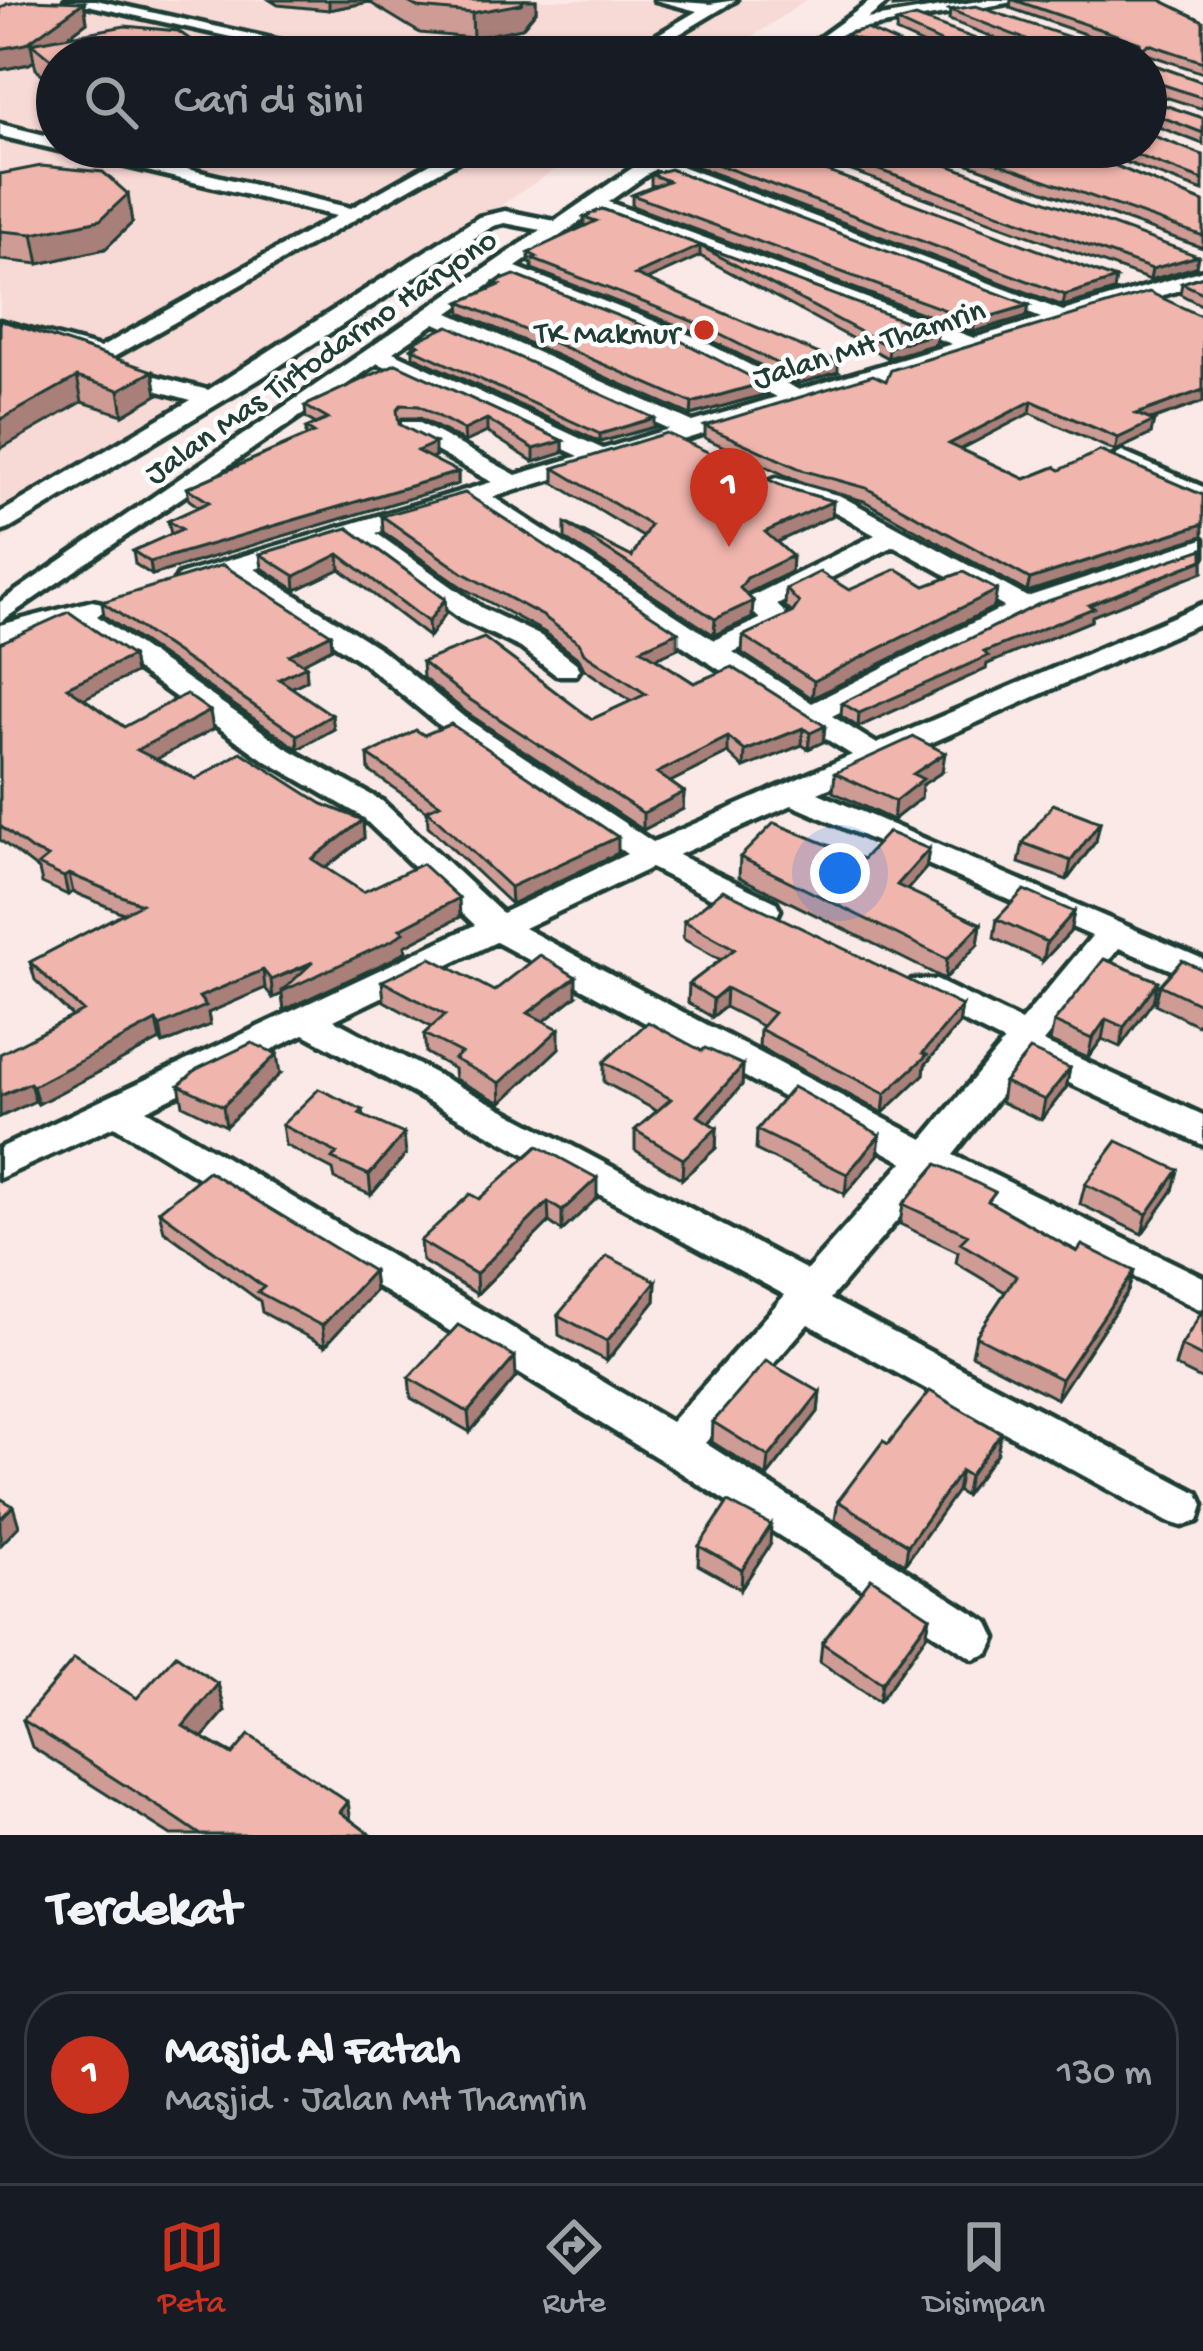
<!DOCTYPE html>
<html lang="id">
<meta charset="utf-8">
<style>
body{margin:0;font-family:"Gochi Hand",sans-serif;background:#20242c;color:#f1f3f6}
.you{position:absolute;left:840px;top:873px;width:42px;height:42px;margin:-30px;border:9px solid #fff;border-radius:50%;background:#1a73e8;box-shadow:0 0 0 18px #1a73e833}
.badge{display:grid;place-items:center;width:78px;height:78px;border-radius:50%;background:#c8321e;color:#fff;font-size:39px;font-weight:700}
.pin{position:absolute;translate:-50% -99px;filter:drop-shadow(0 3px 6px #0008)}
.pin::after{content:'';position:absolute;top:63px;width:42px;height:36px;background:inherit;clip-path:polygon(0 0,100% 0,50% 100%)}
.list{margin:0;padding:0;list-style:none}
h2{display:flex;justify-content:space-between;align-items:center;height:156px;margin:0;padding:0 48px;font-size:51px}
h2 small{font-size:39px;font-weight:400;color:#9ea1a6}
.list li{display:grid;grid-template-columns:78px 1fr auto;gap:36px;align-items:center;box-sizing:border-box;height:168px;margin:0 24px 24px;padding:0 24px;border:3px solid #363941;border-radius:48px}
.list b{display:block;font-size:45px;white-space:nowrap}
.list p{margin:0;font-size:39px;white-space:nowrap;color:#9ea1a6}
.list em{font-size:39px;font-style:normal;color:#9ea1a6}
.icon{flex:none;width:66px;height:66px;fill:none;stroke:currentColor;stroke-width:2;stroke-linecap:round;stroke-linejoin:round}
.map{position:relative;flex:none;width:1203px;height:1835px;overflow:hidden}
.search{position:absolute;background:#171b24;box-shadow:0 3px 9px #0004;left:36px;right:36px;top:36px;height:132px;display:flex;align-items:center;gap:30px;box-sizing:border-box;padding:0 42px;border-radius:66px;color:#9ea1a6;font-size:45px}
.sheet{height:348px;background:#171b24}
nav{display:flex;justify-content:space-around;align-items:center;box-sizing:border-box;height:168px;border-top:3px solid #363941;background:#171b24;font-size:33px;color:#9ea1a6}
nav a{display:grid;justify-items:center;gap:6px}
nav .on{color:#c8321e}
.map>svg:first-child{display:block}
.built{fill:#f7d9d5}
.lines{fill:none;stroke-linecap:round;stroke-linejoin:round}
.minor-casing{stroke:#1f3d34;stroke-width:9}
.minor{fill:#fff;fill-rule:evenodd}
.wall{fill:#ce9c95;stroke:#1f3d34;stroke-width:3}
.shaded-wall{fill:#a87f79;stroke:#1f3d34;stroke-width:3}
.building{fill:#f0b5ad;stroke:#1f3d34;stroke-width:3}
.poi-dot{fill:#c8321e;stroke:#fff;stroke-width:4.5}
.labels{text-anchor:middle;stroke-width:9;stroke-linejoin:round;paint-order:stroke}
.far-poi-label{font-size:33px;fill:#1f3d34;stroke:#fff;text-anchor:end}
.far-street-label{font-size:33px;fill:#1f3d34;stroke:#fff}
</style>
<div class="map">
<svg width="1203" height="1835" viewBox="0 0 1203 1835">
<rect width="100%" height="100%" fill="#fae9e6"/>
<filter id="ink" filterUnits="userSpaceOnUse"><feTurbulence type="fractalNoise" baseFrequency=".00833" numOctaves="2"/><feDisplacementMap in="SourceGraphic" scale="24" xChannelSelector="R" yChannelSelector="G"/><feConvolveMatrix kernelMatrix="1 2 1 2 8 2 1 2 1" color-interpolation-filters="sRGB"/></filter>
<g filter="url(#ink)">
<path class="built" d="M0,0H807L722,57H57V147H588L0,541Z"/>
<g class="lines">
<g class="minor-casing">
<g id="minor">
<path d="M65,0H96L353,57H320Z"/>
<path d="M655,0L710,4L736,0L641,57H620L697,11Z"/>
<path d="M872,0H891L867,19L985,0H1024L849,31L813,57H793Z"/>
<path d="M0,124L57,138V147H95L351,208L459,147H482L103,363L0,335V321L100,348L336,216L0,136Z"/>
<path d="M663,147H684L668,161L1063,311L1203,270V283L493,497L714,640L760,619L744,604L748,598L875,535C858,526 839,511 820,506C799,500 781,502 763,486L767,481L776,478L837,494L1027,597L1203,539V556L1035,613L832,716L877,744L1203,604V622L818,793L1203,959V983L1119,948L1043,1042L1203,1115V1145L1026,1063L953,1155L1203,1277V1311L933,1178L830,1299L1198,1493L1203,1505L1198,1521L1182,1526L1166,1521L808,1324L705,1443L989,1623L996,1638L989,1653L973,1659L661,1460L114,1126L0,1178V1148L475,925L360,815L263,759L71,623L0,641V625L92,601L102,603L106,609L97,616L285,747L382,801L502,913L627,854L444,729L362,662L230,577L188,589L175,581L179,575L492,482L402,432V422H418L516,475L579,456L378,363L0,622V602L541,230L505,223L493,226L258,380L9,529L0,532V513L191,400L133,384V374L141,372L208,390L479,217L505,211L555,221ZM655,169L1041,318L974,338L608,202ZM595,211L952,344L799,390L695,337L516,267ZM502,276L679,347L777,397L693,422L449,313ZM435,323L669,429L603,449L393,352ZM469,505L799,722L852,755L653,842L464,717L382,650L255,569L353,540L462,620L521,648L556,675H576L580,669L576,663L541,636L482,608L376,533ZM894,546L1004,607L812,703L733,652L789,626L793,620L777,605ZM792,805L1092,936L1021,1021L936,980H912L907,988L912,996L1004,1042L923,1139L524,928L651,868L752,918H776L780,910L776,902L678,855ZM496,942L903,1162L807,1270L334,1020ZM304,1034L785,1295L671,1422L146,1110Z"/>
<path d="M792,147H822L780,162L771,156Z"/>
<path d="M1122,452L1203,487V505L1113,464L1110,459Z"/>
</g>
</g>
<use href="#minor" class="minor"/>
</g>
<g class="wall">
<path d="M270,0H536V11L522,28L473,38L420,33L369,2L329,10L278,5Z"/>
<path d="M1011,0H1160L1203,21V73L1147,54L1145,57H846L847,50L855,48L844,44V35L916,51L936,50L896,32L897,22L1011,52H1031L949,20L950,10L1111,51H1133L1010,8Z"/>
<path d="M84,2L87,22L67,37L57,57V87L36,69L34,61L29,64L0,70V9Z"/>
<path d="M1146,62L1203,82V109L1146,91Z"/>
<path d="M1146,99L1203,118V144L1148,123Z"/>
<path d="M786,147H898L1196,267L1150,280Z"/>
<path d="M921,147H1070L1203,202V248Z"/>
<path d="M1085,147H1146L1203,155V191Z"/>
<path d="M682,151L1114,291L1063,306L682,161Z"/>
<path d="M0,174L132,223L105,249L39,264L0,260Z"/>
<path d="M651,174L1027,316L973,332L632,206V195L655,186L651,185Z"/>
<path d="M602,209L937,333L936,344L888,358L700,256L646,280L838,372L797,384L697,333L532,269V264L529,263V253L584,226V217Z"/>
<path d="M1203,276V306L1180,294L1182,283Z"/>
<path d="M494,283L763,383V395L691,415L461,313L460,302L494,288Z"/>
<path d="M1203,317V402L1151,420V434L1115,451L1030,413L961,449L1025,479L1055,467L1027,592L864,501L804,484L705,438V426L886,381Z"/>
<path d="M0,320L157,395L123,415L82,402Z"/>
<path d="M413,342L654,427L600,442L413,356Z"/>
<path d="M396,364L563,441V453L534,462L487,432L465,442L420,418H402L399,421V424L435,456L430,458L458,472V484L152,575L135,564L133,551L171,534L168,521L199,507L189,500L187,488L306,436V428L316,424L306,418L305,406Z"/>
<path d="M554,468L787,488L833,501L832,516L777,542L792,556L791,572L746,594L753,601L752,618L714,635L565,539V523L632,557L643,537L554,483Z"/>
<path d="M382,516L678,648L655,658L694,683L825,726L823,742L808,749L802,745L744,768L728,753L670,782L684,792L683,809L643,830L467,713L423,678L422,662L592,719L631,701L584,669L579,659L544,632L463,588L383,532Z"/>
<path d="M348,528L445,599L446,613L429,637L340,569L296,590L262,568L260,554Z"/>
<path d="M1203,549V572L1092,616L1091,621L987,664L986,669L858,727L841,716L842,703Z"/>
<path d="M925,586L994,607L812,698L742,653L743,636L792,613L785,606L786,589L849,590Z"/>
<path d="M102,602L331,634L332,648L302,663L306,666L307,680L291,688L334,729L298,749L104,616Z"/>
<path d="M0,643L132,656L135,673L83,698L124,727L213,729L156,759L196,779L322,804L363,820L364,838L325,868L363,892L460,917L405,946L406,951L395,958L284,1010L282,994L273,998L265,988L208,1013L210,1025L163,1044L160,1040L38,1104L35,1101L0,1117L73,1017L35,980L30,962L123,913L73,892L68,895L42,883L39,870L0,840Z"/>
<path d="M424,735L618,853L511,904L428,826L427,811L369,771L368,755Z"/>
<path d="M942,772L922,785L921,798L893,820L833,792L835,773Z"/>
<path d="M1100,822L1096,841L1067,880L1019,863L1023,843Z"/>
<path d="M929,849L926,868L907,890L981,924L978,944L945,979L739,877L740,857L863,859Z"/>
<path d="M1074,912L1070,932L1043,961L994,938L997,919Z"/>
<path d="M684,921L962,1006L959,1024L925,1065L924,1074L883,1113L759,1047L760,1029L762,1026L725,1007L712,1017L688,1003L689,984L721,960L683,939Z"/>
<path d="M1203,970V1018L1197,1025L1155,1004L1160,985Z"/>
<path d="M382,981L494,991L576,996L544,1021L559,1048L501,1103L455,1079L454,1069L426,1053L424,1034L431,1027L384,1001Z"/>
<path d="M1153,1001L1120,1047L1102,1039L1088,1058L1050,1042L1054,1022Z"/>
<path d="M604,1062L743,1065L742,1085L709,1123L717,1128L716,1148L682,1179L635,1150V1130L657,1111L604,1082Z"/>
<path d="M1070,1068L1066,1088L1041,1120L1001,1102L1004,1082Z"/>
<path d="M280,1074L226,1126L183,1105L179,1085Z"/>
<path d="M363,1110L364,1116L406,1154L371,1195L335,1179L333,1170L285,1145L282,1125Z"/>
<path d="M757,1130L878,1155L845,1194L756,1150Z"/>
<path d="M1178,1170L1173,1190L1142,1234L1080,1204L1085,1184Z"/>
<path d="M597,1198L562,1231L549,1222L477,1294L422,1261L420,1241L479,1199Z"/>
<path d="M903,1204H993L1077,1252L1134,1271L1128,1291L1057,1399L972,1355L976,1336L1005,1292L956,1263L958,1252L900,1224Z"/>
<path d="M159,1211L373,1271L375,1291L325,1346L262,1312L260,1301L164,1231Z"/>
<path d="M656,1281L655,1301L607,1361L559,1335L558,1315Z"/>
<path d="M1203,1310V1380L1175,1366L1181,1346Z"/>
<path d="M516,1377L470,1432L411,1398L409,1378Z"/>
<path d="M820,1392L818,1412L767,1477L712,1442L713,1422Z"/>
<path d="M888,1444L997,1453L965,1496L957,1491L905,1564L835,1520L838,1501Z"/>
<path d="M770,1545L741,1589L698,1565L699,1546Z"/>
<path d="M930,1617L926,1636L879,1702L820,1662L822,1643Z"/>
<path d="M218,1684L225,1711L202,1737L351,1820L371,1835H171L32,1747L23,1720Z"/>
</g>
<g class="shaded-wall">
<path d="M329,0H369V2L329,10Z"/>
<path d="M524,0H536V11L522,28L473,38L472,13Z"/>
<path d="M893,0H972L893,7Z"/>
<path d="M84,2L87,22L44,54L31,43L34,61L29,64L0,70V49Z"/>
<path d="M128,194L132,223L105,249L39,264L33,234Z"/>
<path d="M700,246V256L635,285V275Z"/>
<path d="M1198,256L1196,267L1150,280L1152,269Z"/>
<path d="M1116,279L1114,291L1063,306L1065,295Z"/>
<path d="M1029,305L1027,316L973,332L975,321Z"/>
<path d="M937,333L936,344L888,358L889,347Z"/>
<path d="M838,362V372L797,384L798,374Z"/>
<path d="M153,371L157,395L123,415L119,390Z"/>
<path d="M77,377L82,402L0,449V420Z"/>
<path d="M763,383V395L691,415L692,403Z"/>
<path d="M1203,390V402L1134,426L1136,414Z"/>
<path d="M1032,401L1030,413L948,456L949,444Z"/>
<path d="M654,418V427L600,442V434Z"/>
<path d="M487,419V432L465,442L464,430Z"/>
<path d="M1154,421L1151,434L1115,451L1118,438Z"/>
<path d="M563,441V453L534,462V449Z"/>
<path d="M435,443V456L418,464L417,451Z"/>
<path d="M458,472V484L152,575L150,562Z"/>
<path d="M833,501L832,516L764,548L765,532Z"/>
<path d="M1203,524V536L1027,592L1030,579Z"/>
<path d="M339,554L340,569L296,590L295,576Z"/>
<path d="M792,556L791,572L746,594L740,588L747,578Z"/>
<path d="M1203,560V572L1092,616L1091,621L987,664L986,669L858,727L859,713L984,652L1089,605Z"/>
<path d="M997,590L994,607L812,698L814,681Z"/>
<path d="M445,599L446,613L429,637L428,622Z"/>
<path d="M753,601L752,618L714,635L715,619Z"/>
<path d="M678,632V648L641,665V649Z"/>
<path d="M331,634L332,648L291,669L289,655Z"/>
<path d="M132,656L135,673L71,705L67,687Z"/>
<path d="M306,666L307,680L280,693L279,679Z"/>
<path d="M210,711L213,729L140,768L137,750Z"/>
<path d="M332,715L334,729L298,749L297,735Z"/>
<path d="M825,726L823,742L808,749L810,733Z"/>
<path d="M803,728L802,745L744,768L745,751Z"/>
<path d="M728,737V753L656,789L657,773Z"/>
<path d="M945,753L942,772L922,785L921,798L893,820L895,801L913,774Z"/>
<path d="M684,792L683,809L643,830V813Z"/>
<path d="M363,820L364,838L314,877L312,859Z"/>
<path d="M1100,822L1096,841L1067,880L1071,861Z"/>
<path d="M618,837V853L511,904L510,887Z"/>
<path d="M929,849L926,868L894,905L897,885Z"/>
<path d="M69,874L73,892L68,895L64,877Z"/>
<path d="M459,898L460,917L405,946L406,951L395,958L284,1010L282,994L273,998L271,980L400,929Z"/>
<path d="M1074,912L1070,932L1043,961L1047,942Z"/>
<path d="M981,924L978,944L945,979L947,959Z"/>
<path d="M263,970L265,988L208,1013L210,1025L163,1044L160,1026L199,997Z"/>
<path d="M576,977V996L529,1033L528,1013Z"/>
<path d="M1158,981L1153,1001L1120,1047L1124,1027Z"/>
<path d="M726,988L725,1007L712,1017L713,999Z"/>
<path d="M962,1006L959,1024L925,1065L924,1074L883,1113L885,1094Z"/>
<path d="M1106,1019L1102,1039L1088,1058L1092,1039Z"/>
<path d="M156,1021L160,1040L38,1104L33,1086Z"/>
<path d="M559,1029V1048L501,1103L500,1083Z"/>
<path d="M277,1054L280,1074L226,1126L223,1106Z"/>
<path d="M743,1065L742,1085L697,1136L698,1116Z"/>
<path d="M1070,1068L1066,1088L1041,1120L1045,1100Z"/>
<path d="M30,1083L35,1101L0,1117V1096Z"/>
<path d="M717,1128L716,1148L682,1179L683,1159Z"/>
<path d="M404,1134L406,1154L371,1195L369,1175Z"/>
<path d="M880,1135L878,1155L845,1194L847,1174Z"/>
<path d="M1178,1170L1173,1190L1142,1234L1147,1214Z"/>
<path d="M597,1178V1198L562,1231V1211Z"/>
<path d="M548,1202L549,1222L477,1294L476,1274Z"/>
<path d="M373,1271L375,1291L325,1346L322,1326Z"/>
<path d="M1134,1271L1128,1291L1057,1399L1061,1379Z"/>
<path d="M656,1281L655,1301L607,1361V1341Z"/>
<path d="M515,1357L516,1377L470,1432L468,1412Z"/>
<path d="M820,1392L818,1412L767,1477L769,1457Z"/>
<path d="M1001,1433L997,1453L965,1496L969,1476Z"/>
<path d="M961,1471L957,1491L905,1564L908,1545Z"/>
<path d="M13,1506L19,1526L0,1546V1519Z"/>
<path d="M771,1525L770,1545L741,1589L742,1570Z"/>
<path d="M930,1617L926,1636L879,1702L882,1683Z"/>
<path d="M218,1684L225,1711L190,1752L183,1726Z"/>
<path d="M348,1802L352,1828L340,1812Z"/>
</g>
<g class="building">
<path d="M29,0L84,2L26,44L0,49V9L7,4Z"/>
<path d="M404,0H524L521,4L472,13L419,8Z"/>
<path d="M1014,0H1160L1203,21V62L1149,44L1143,48L1145,57H860H862L847,50L872,44L844,35L866,29L916,51L945,50L943,43L897,22L916,17L1011,52H1036L1040,45L950,10L976,6L1111,51H1142L1140,43Z"/>
<path d="M125,26L178,31L215,57H57V64L31,43Z"/>
<path d="M1146,62L1203,82V98L1149,80L1146,82Z"/>
<path d="M1146,97V99L1203,118V133L1149,112L1146,115Z"/>
<path d="M1146,133L1203,155V180L1115,147H1146Z"/>
<path d="M694,147H762L1116,279L1065,295L682,151Z"/>
<path d="M816,147H898L1198,256L1152,269Z"/>
<path d="M952,147H1070L1203,202V236Z"/>
<path d="M41,166L103,172L128,194L100,220L33,234L0,231V174Z"/>
<path d="M670,169L1029,305L975,321L632,195L668,181L651,174Z"/>
<path d="M602,209L937,333L889,347L700,246L635,275L838,362L798,374L697,323L532,259L537,257L529,253L538,248L596,221L584,217Z"/>
<path d="M514,275L677,339L763,383L692,403L460,302L500,285L494,283Z"/>
<path d="M1203,276V293L1182,283Z"/>
<path d="M1149,292L1203,317V390L1136,414L1154,421L1118,438L1032,401L949,444L1025,479L1055,467L1060,470L1100,451L1203,495V524L1030,579L866,488L805,471L705,426L873,375L886,381L891,370Z"/>
<path d="M0,320L153,371L119,390L77,377L0,420Z"/>
<path d="M449,326L654,418L600,434L412,348L419,345L413,342Z"/>
<path d="M396,364L563,441L534,449L487,419L464,430L419,406L401,405L397,410L399,424L435,443L417,451L458,472L150,562L133,551L182,529L168,521L209,502L187,488L314,433L306,428L328,419L305,406Z"/>
<path d="M666,433L787,488L833,501L765,532L792,556L747,578L740,588L753,601L715,619L565,523L632,557L650,525L554,468Z"/>
<path d="M465,493L678,632L641,649L694,683L732,667L825,726L810,733L803,728L745,751L728,737L657,773L684,792L643,813L466,697L422,662L484,638L592,719L646,694L584,653L579,643L543,616L463,573L382,516Z"/>
<path d="M348,528L445,599L428,622L339,554L295,576L260,554Z"/>
<path d="M1203,549V560L1089,605L1094,608L984,652L988,656L859,713L842,703L1039,604Z"/>
<path d="M223,565L331,634L289,655L306,666L279,679L332,715L297,735L102,602Z"/>
<path d="M897,569L925,586L963,572L997,590L814,681L743,636L792,613L799,603L786,589L820,572L849,590Z"/>
<path d="M69,612L132,656L67,687L124,727L186,694L210,711L137,750L196,779L241,752L322,804L363,820L312,859L363,892L422,864L459,898L400,929L404,932L393,940L281,992L313,962L271,980L263,970L199,997L206,1006L160,1026L156,1021L33,1086L30,1083L0,1096V1054L83,1011L30,962L141,904L69,874L64,877L38,865L48,857L33,851L0,826V643Z"/>
<path d="M451,724L618,837L510,887L427,810L440,804L368,755L416,730L424,735Z"/>
<path d="M914,737L945,753L913,774L923,779L895,801L835,773Z"/>
<path d="M1053,804L1100,822L1071,861L1023,843Z"/>
<path d="M774,823L863,859L888,832L929,849L897,885L981,924L947,959L740,857Z"/>
<path d="M723,890L962,1006L923,1053L927,1055L885,1094L760,1029L774,1013L726,988L713,999L689,984L735,949L684,921Z"/>
<path d="M1024,890L1074,912L1047,942L997,919Z"/>
<path d="M540,955L576,977L528,1013L559,1029L500,1083L454,1059L461,1053L424,1034L445,1015L382,981L431,958L494,991Z"/>
<path d="M1104,959L1158,981L1124,1027L1106,1019L1092,1039L1054,1022Z"/>
<path d="M1182,960L1203,970L1202,1005L1160,985Z"/>
<path d="M648,1022L702,1051L705,1048L743,1065L698,1116L717,1128L683,1159L635,1130L671,1099L604,1062Z"/>
<path d="M252,1043L277,1054L223,1106L179,1085L197,1069Z"/>
<path d="M1030,1050L1070,1068L1045,1100L1004,1082Z"/>
<path d="M793,1087L880,1135L847,1174L757,1130Z"/>
<path d="M319,1089L363,1110L359,1114L404,1134L369,1175L332,1159L337,1153L282,1125Z"/>
<path d="M1117,1141L1178,1170L1147,1214L1085,1184Z"/>
<path d="M538,1146L597,1178L562,1211L548,1202L476,1274L420,1241L470,1194L479,1199Z"/>
<path d="M937,1164L995,1192L988,1201L1077,1252L1082,1245L1134,1271L1061,1379L976,1336L1016,1276L960,1243L968,1235L903,1204Z"/>
<path d="M208,1171L373,1271L322,1326L258,1292L264,1287L159,1211Z"/>
<path d="M607,1256L656,1281L607,1341L558,1315Z"/>
<path d="M1203,1310V1357L1181,1346Z"/>
<path d="M458,1325L515,1357L468,1412L409,1378Z"/>
<path d="M766,1361L820,1392L769,1457L713,1422Z"/>
<path d="M930,1391L1001,1433L969,1476L961,1471L908,1545L838,1501L883,1441L888,1444Z"/>
<path d="M0,1498L13,1506L0,1519Z"/>
<path d="M728,1502L771,1525L742,1570L699,1546Z"/>
<path d="M871,1578L930,1617L882,1683L822,1643Z"/>
<path d="M176,1655L218,1684L183,1726L232,1755L249,1735L348,1802L340,1812L371,1835H201L179,1820L23,1720L74,1659L137,1698Z"/>
</g>
</g>
<circle class="poi-dot" cx="704" cy="330" r="12"/>
<g class="labels">
<g class="far-poi-label">
<text x="680" y="342">TK Makmur</text>
</g>
<g class="far-street-label">
<text transform="translate(868 341) rotate(-17)" y="12">Jalan MH Thamrin</text>
<text transform="translate(319 354) rotate(-35)" y="12">Jalan Mas Tirtodarmo Haryono</text>
</g>
</g>
</svg>
<div class="you"></div>
<div class="pin badge" style="left:729px;top:547px">1</div>
<div class="search"><svg class="icon" aria-label="search" viewBox="0 0 24 24"><circle cx="10" cy="10" r="6"/><path d="M15 15l6 6"/></svg>Cari di sini</div>
</div>
<section class="sheet">
<h2>Terdekat<small></small></h2>
<ul class="list">
<li><span class="badge">1</span><div><b>Masjid Al Fatah</b><p>Masjid · Jalan MH Thamrin</p></div><em>130 m</em></li>
</ul>
</section>
<nav>
<a class="on"><svg class="icon" aria-label="map" viewBox="0 0 24 24"><path d="M3 6l6-2 6 2 6-2v14l-6 2-6-2-6 2zM9 4v14M15 6v14"/></svg>Peta</a>
<a><svg class="icon" aria-label="directions" viewBox="0 0 24 24"><path d="M12 3l9 9-9 9-9-9zM9 14v-3h6M13 9l2 2-2 2"/></svg>Rute</a>
<a><svg class="icon" aria-label="saved" viewBox="0 0 24 24"><path d="M7 4h10v16l-5-4-5 4z"/></svg>Disimpan</a>
</nav>
